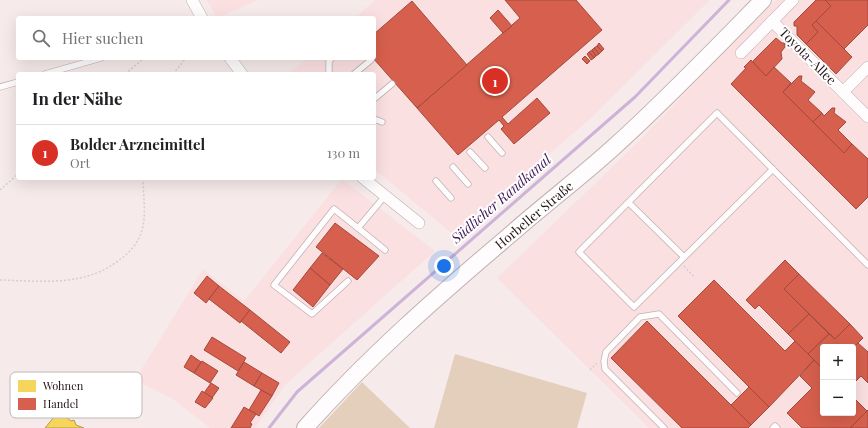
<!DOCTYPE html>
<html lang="de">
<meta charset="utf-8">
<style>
body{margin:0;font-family:"Playfair Display",serif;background:#f6f6f6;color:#202124}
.controls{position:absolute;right:12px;bottom:12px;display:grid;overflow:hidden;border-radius:4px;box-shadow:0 4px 16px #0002}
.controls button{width:36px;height:36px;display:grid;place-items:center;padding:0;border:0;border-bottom:1px solid #e0e0e0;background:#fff;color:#202124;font:20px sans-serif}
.you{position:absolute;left:444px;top:266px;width:14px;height:14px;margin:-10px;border:3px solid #fff;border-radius:50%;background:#1a73e8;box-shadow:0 0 0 6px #1a73e833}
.badge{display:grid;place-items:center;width:26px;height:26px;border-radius:50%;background:#d93025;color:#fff;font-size:13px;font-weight:700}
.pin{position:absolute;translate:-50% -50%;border:2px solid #fff;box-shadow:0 1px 4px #0006}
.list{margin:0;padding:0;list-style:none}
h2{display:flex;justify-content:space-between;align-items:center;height:52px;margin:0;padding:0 16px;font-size:17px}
h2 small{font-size:13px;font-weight:400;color:#757577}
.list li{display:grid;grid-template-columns:26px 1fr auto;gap:12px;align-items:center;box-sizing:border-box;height:56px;padding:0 16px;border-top:1px solid #e0e0e0}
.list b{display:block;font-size:15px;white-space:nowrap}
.list p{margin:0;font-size:13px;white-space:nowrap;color:#757577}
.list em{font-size:13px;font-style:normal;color:#757577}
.icon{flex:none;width:22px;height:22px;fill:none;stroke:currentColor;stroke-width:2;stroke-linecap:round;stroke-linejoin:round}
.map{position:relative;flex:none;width:868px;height:428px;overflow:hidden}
.search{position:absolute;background:#fff;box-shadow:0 4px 16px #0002;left:16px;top:16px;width:360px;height:44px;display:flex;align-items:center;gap:10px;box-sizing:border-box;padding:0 14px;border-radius:4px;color:#757577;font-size:15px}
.panel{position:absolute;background:#fff;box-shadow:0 4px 16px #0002;left:16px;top:72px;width:360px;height:108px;border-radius:4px}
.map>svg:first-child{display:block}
.built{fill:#fbe0e2;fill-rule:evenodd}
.green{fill:#e4cfbc}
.homes{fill:#f6d55c;stroke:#b79a46}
.shops{fill:#d6604d;stroke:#a1493c}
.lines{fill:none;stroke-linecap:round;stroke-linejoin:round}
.stream{stroke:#cdb3d8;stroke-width:3}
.service-casing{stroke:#c1b1b2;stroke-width:7}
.minor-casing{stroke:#c1b1b2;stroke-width:12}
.secondary-casing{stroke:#c1b1b2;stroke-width:18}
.path{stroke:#d3d0d0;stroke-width:1.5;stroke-dasharray:2 2;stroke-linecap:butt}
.service{stroke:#fefcfc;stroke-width:5.5}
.minor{stroke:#fefcfc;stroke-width:11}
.secondary{stroke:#fefcfc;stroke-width:16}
.labels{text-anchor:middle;stroke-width:4;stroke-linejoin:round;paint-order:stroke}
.street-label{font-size:13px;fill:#251214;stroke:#fff}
.water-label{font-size:14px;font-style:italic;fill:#431a59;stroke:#fff}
.key{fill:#fff;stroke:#beb8b8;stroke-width:1}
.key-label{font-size:11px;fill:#251214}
</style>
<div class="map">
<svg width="868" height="428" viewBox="0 0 868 428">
<rect width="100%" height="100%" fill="#f6eaea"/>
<g class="built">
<path d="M207,0H258L217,18Z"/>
<path d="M375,0H710L591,118L455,236L374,169V74H288L308,58H374V18H355Z"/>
<path d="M776,0H868V428H649L497,278L639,141ZM823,347H853V413H823Z"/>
<path d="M342,179L435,251L286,384L255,428H210L173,399L135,380L203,269L244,301Z"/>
</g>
<g class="green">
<path d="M455,354L587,393L577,428H434Z"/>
<path d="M362,382L367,387L410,428H319Z"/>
</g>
<path class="homes" d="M59,411L71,421L74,420L76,425L84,428H45Z"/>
<g class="shops">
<path d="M505,0H576L602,30L502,117L508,124L537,98L550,113L514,144L501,129L504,126L499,120L458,155L417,108L520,18Z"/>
<path d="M816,0H825L831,6L812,25L818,32L806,44L797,35V26H794V22Z"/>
<path d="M825,0H868V25L844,49L816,21L831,6Z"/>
<path d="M412,1L467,65L417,108L373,58L374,34Z"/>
<path d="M498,10L512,26L503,33L490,18Z"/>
<path d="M816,21L852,57L836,74L806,44L818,32L812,25Z"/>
<path d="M776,38L782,43H785V47L781,52L782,59L766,76L752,62Z"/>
<path d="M599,43L604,49L602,51L597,46Z"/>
<path d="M597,46L602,51L599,54L594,48Z"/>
<path d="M594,48L599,54L596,56L592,50Z"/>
<path d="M592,50L596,56L594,58L589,52Z"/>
<path d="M589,52L594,58L591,60L587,54Z"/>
<path d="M585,56L590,61L587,64L582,59Z"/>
<path d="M751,60L766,76L774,67L791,83L783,92L844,153L852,144L868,159V197L856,209L731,84L746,68L744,67Z"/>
<path d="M799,76H802L801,81L815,92L808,100L822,113L813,122L783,92Z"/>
<path d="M832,108H835L834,113L846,122L838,130L852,144L844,153L813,122L822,113L824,116Z"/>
<path d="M335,223L379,256L357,280L316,247Z"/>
<path d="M322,253L343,269L330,285L310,268Z"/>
<path d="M785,260L799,274L784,289L809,314L788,334L759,305L755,309L746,300Z"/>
<path d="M310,268L330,285L313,307L293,290Z"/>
<path d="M799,274L850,324L835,339L784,289Z"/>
<path d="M207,276L219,286L206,303L194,293Z"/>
<path d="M714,280L785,351L795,341L814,360L769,407L678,316Z"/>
<path d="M219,286L250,310L240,323L209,299Z"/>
<path d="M250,310L290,342L281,353L241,321Z"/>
<path d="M809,314L829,334L808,354L788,334Z"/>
<path d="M647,321L751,425L748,428H682L611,358Z"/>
<path d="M850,324L863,338L853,348L823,347V369L808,354L829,334L835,339Z"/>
<path d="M212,337L246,358L238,371L204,350Z"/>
<path d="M858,343L868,352V383L861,376L853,384V348Z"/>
<path d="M191,355L201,362L194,373L184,367Z"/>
<path d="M814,360L823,369V413H853V397L867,411L850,428H802L787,413L812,388L800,376Z"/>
<path d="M202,361L218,371L210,383L194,373Z"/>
<path d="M244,362L262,373L254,386L236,375Z"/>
<path d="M262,373L279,383L272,396L254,386Z"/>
<path d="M211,383L219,388L212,398L204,393Z"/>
<path d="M749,387L769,407L751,425L731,405Z"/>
<path d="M261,390L272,396L259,416L249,410Z"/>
<path d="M202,391L213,398L205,408L195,402Z"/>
<path d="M244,407L256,414L250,423L252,424L250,428H231Z"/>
<path d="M868,410V428H850Z"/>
</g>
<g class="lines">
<path class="stream" d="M269,428L297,392L635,97L729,0"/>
<g class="service-casing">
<g id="service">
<path d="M45,74L101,58"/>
<path d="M329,74V61L332,58"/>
<path d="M354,74L371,60"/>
<path d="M0,87L18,82"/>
<path d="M374,99L392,84"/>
<path d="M374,119L382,122"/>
<path d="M488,137L502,153"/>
<path d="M470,152L485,168"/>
<path d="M453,167L468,184"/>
<path d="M773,169L634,307L579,252L717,113L868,265"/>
<path d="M436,181L451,198"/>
<path d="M629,203L684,257"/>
<path d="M358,228L385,250"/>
<path d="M348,281L312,314L274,285L334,209L358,228L385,196"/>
<path d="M664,428L605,369L604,361L606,352L640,317L659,314L737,393"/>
<path d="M773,428L775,426L777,428"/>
</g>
</g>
<g class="minor-casing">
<g id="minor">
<path d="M192,0L202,18"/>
<path d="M772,21L868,117"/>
<path d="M741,53L793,0"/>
<path d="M230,58L242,74"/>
<path d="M843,92L868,67"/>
<path d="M363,178L419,223"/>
</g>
</g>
<g class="secondary-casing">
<path id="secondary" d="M305,428C368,357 439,295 511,234C545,204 581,177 615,146C666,100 714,50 763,0"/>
</g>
<g class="path">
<path d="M125,74L144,58"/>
<path d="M173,74L186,58"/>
<path d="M0,190L18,174"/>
<path d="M684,266L695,278"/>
<path d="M0,280C40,281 84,287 118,261C128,254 137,245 141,233C147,217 143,195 143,178"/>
<path d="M590,370L597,363"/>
</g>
<use href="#service" class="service"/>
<use href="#minor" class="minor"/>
<use href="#secondary" class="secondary"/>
</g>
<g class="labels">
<g class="street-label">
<text transform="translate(808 56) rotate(45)" y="5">Toyota-Allee</text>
<text transform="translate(534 215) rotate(-40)" y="5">Horbeller Straße</text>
</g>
<g class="water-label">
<text transform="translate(501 199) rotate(-41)" y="5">Südlicher Randkanal</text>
</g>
</g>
<rect x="10" y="372" width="132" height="46" rx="6" class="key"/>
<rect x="18" y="380" width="18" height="12" fill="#f6d55c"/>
<rect x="18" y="398" width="18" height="12" fill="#d6604d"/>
<g class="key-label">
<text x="43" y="390">Wohnen</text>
<text x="43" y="408">Handel</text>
</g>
</svg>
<div class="controls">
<button>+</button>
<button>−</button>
</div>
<div class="you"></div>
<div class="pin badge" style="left:495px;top:81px">1</div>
<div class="search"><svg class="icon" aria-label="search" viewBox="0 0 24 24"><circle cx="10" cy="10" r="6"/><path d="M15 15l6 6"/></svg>Hier suchen</div>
<section class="panel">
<h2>In der Nähe<small></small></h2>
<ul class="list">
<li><span class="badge">1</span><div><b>Bolder Arzneimittel</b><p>Ort</p></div><em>130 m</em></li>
</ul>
</section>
</div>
